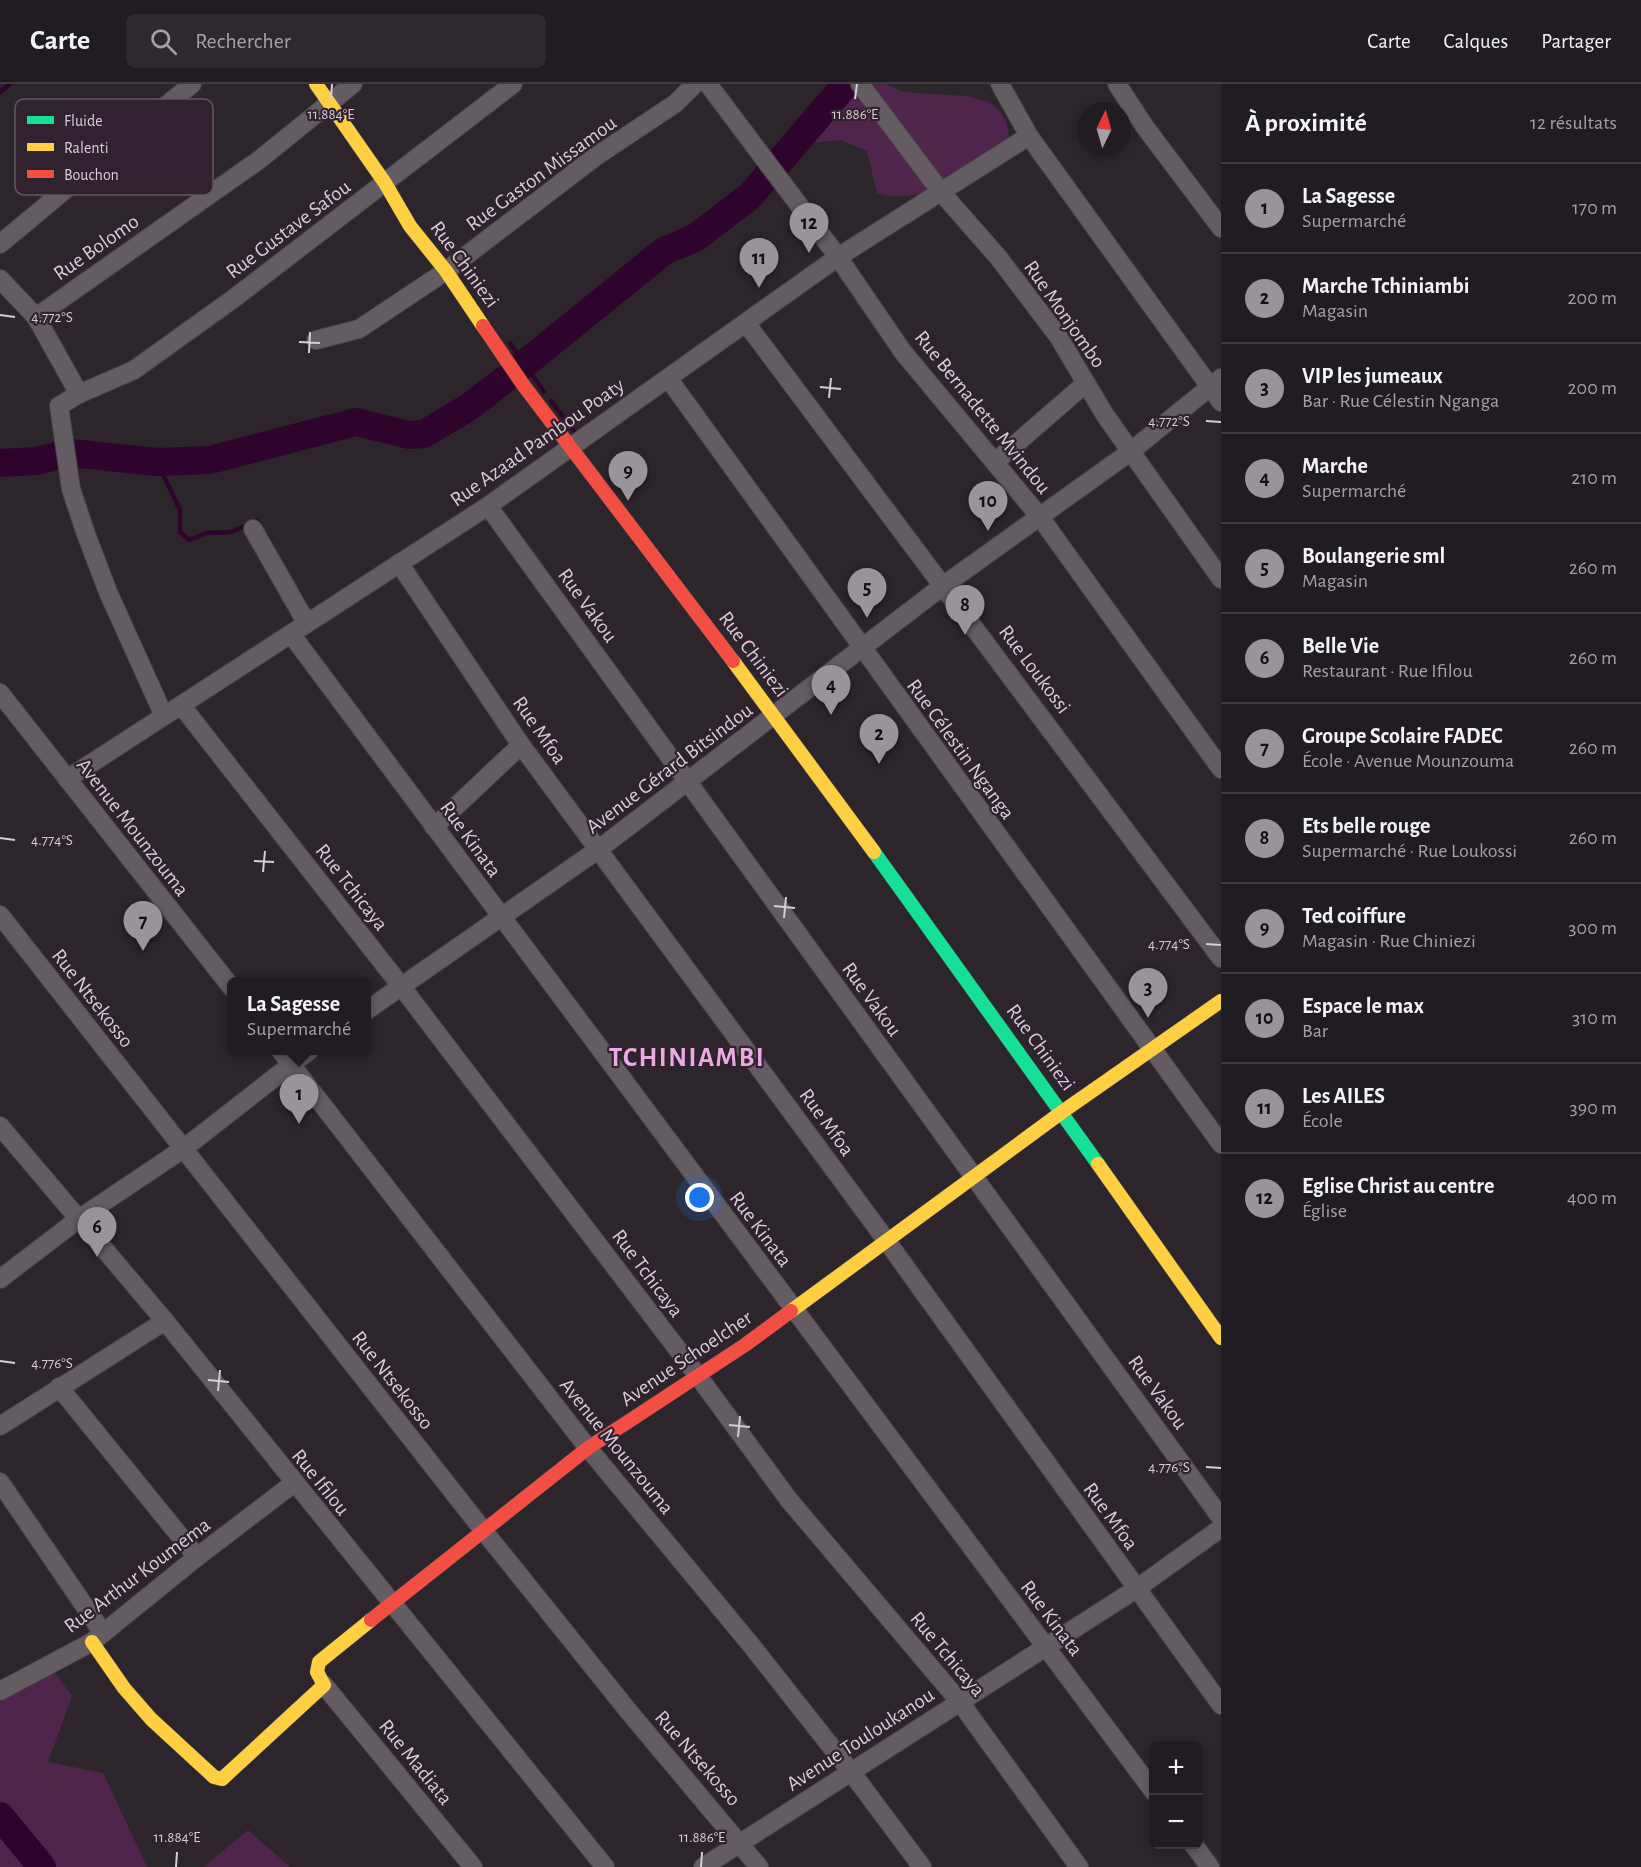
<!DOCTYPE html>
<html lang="fr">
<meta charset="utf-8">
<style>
body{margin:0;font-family:"Alegreya Sans",sans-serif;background:#2d292e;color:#f1f3f6}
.controls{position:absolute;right:18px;bottom:18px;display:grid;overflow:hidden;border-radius:9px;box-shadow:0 3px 9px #0003}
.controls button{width:54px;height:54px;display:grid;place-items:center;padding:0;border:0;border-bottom:2px solid #3e3a3f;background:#211c21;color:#f1f3f6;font:30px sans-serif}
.compass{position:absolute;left:1077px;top:18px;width:54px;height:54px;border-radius:50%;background:#211c21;box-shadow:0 3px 9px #0003;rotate:5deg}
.you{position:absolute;left:700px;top:1114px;width:21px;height:21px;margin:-15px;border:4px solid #fff;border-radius:50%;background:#1a73e8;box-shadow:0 0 0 9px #1a73e833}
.badge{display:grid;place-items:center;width:39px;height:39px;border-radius:50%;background:#9b939a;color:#111;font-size:20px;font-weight:700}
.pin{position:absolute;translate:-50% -50px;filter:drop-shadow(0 2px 3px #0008)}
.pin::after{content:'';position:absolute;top:32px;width:21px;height:18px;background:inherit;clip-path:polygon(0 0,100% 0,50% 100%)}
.popup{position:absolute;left:227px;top:893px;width:144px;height:78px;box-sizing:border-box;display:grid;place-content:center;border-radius:9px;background:#211c21;filter:drop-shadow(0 2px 4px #0005);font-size:20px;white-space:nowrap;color:#a2a1a5}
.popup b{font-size:22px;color:#f1f3f6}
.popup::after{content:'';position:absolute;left:50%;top:100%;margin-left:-12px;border:12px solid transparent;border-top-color:#211c21}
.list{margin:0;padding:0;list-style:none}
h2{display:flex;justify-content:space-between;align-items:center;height:78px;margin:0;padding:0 24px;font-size:26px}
h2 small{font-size:20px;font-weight:400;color:#a2a1a5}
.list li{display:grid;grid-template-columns:39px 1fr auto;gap:18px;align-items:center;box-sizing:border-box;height:90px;padding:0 24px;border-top:2px solid #3e3a3f}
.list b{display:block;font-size:22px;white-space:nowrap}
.list p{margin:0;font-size:20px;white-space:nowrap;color:#a2a1a5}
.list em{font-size:20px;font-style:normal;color:#a2a1a5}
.icon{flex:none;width:33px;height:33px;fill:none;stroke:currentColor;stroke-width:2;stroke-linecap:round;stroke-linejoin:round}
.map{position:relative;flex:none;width:1221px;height:1783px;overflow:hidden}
header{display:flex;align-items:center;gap:36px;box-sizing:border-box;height:84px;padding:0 30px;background:#211c21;border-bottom:2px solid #3e3a3f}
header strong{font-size:28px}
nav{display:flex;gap:33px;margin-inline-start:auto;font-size:21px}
.search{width:420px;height:54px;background:#2d292e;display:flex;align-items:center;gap:15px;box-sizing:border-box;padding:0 21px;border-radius:9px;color:#a2a1a5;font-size:22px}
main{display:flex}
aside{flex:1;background:#211c21}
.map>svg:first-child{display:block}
.green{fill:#4f254c}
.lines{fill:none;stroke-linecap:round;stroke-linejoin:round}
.stream{stroke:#2e032c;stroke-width:4.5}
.river{stroke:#2e032c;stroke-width:28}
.street-casing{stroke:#474246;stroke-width:20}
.fast-casing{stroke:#474246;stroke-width:15}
.slow-casing{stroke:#474246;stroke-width:15}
.jam-casing{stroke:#474246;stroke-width:15}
.street{stroke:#635c63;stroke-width:18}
.fast{stroke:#16e098;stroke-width:14}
.slow{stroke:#ffcf43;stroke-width:14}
.jam{stroke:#f24e42;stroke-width:14}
.ticks{fill:none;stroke:#d7cdd6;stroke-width:2}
.labels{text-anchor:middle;stroke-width:4.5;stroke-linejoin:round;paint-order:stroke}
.street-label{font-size:21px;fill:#d7cdd6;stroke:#30222f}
.district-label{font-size:27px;font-weight:bold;letter-spacing:1.5px;fill:#e8abe2;stroke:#30222f}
.key{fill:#30222f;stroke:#625561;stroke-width:1.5}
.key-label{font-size:16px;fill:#d7cdd6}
.ticks-label{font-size:15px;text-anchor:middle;fill:#d7cdd6;stroke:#30222f;stroke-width:4.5;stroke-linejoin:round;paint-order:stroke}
</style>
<header>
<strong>Carte</strong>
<div class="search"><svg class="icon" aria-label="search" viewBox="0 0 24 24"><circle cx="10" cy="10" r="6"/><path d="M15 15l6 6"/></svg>Rechercher</div>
<nav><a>Carte</a><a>Calques</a><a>Partager</a></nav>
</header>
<main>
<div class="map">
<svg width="1221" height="1783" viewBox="0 0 1221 1783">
<rect width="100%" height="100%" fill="#2c262c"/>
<g class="green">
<path d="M843,0C855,0 874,0 885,0C891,2 898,7 906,8C964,15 1018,0 1008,76C972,93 918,121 877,109L867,67L841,56L809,59L814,40Z"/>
<path d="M46,1577L72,1612L48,1678L103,1689L147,1783H0V1605Z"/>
<path d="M248,1746L290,1783H204Z"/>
</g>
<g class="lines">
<g class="stream">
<path d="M0,8L10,0"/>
<path d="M510,259L544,308"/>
<path d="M551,317L577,351"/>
<path d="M157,378L180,426V448L189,456L207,449L231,448L257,437"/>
</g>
<g class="river">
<path d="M522,282L664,167L695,154L750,112L846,0"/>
<path d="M71,369L157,378L210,376L356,338L409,351L424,350L469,323L504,296"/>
<path d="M0,379L36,377L60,371"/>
<path d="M0,1732L42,1783"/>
</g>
<g class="street-casing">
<g id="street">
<path d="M708,0L838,173L903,268L1040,433L1221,685"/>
<path d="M860,0L941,108L998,173L1058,252L1105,331L1221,495"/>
<path d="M1000,0L1029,52L1221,318"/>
<path d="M1117,0L1145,43L1221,144"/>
<path d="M0,160L192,0"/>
<path d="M0,195L36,233"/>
<path d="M746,239L1221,874"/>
<path d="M316,256L359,245L446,187L595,73L676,19L695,0"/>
<path d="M668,294L1221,1060"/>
<path d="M79,310L134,286L233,215L513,0"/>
<path d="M995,378L1086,299"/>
<path d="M488,422L1221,1434"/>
<path d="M253,445L306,538"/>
<path d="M399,479L521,661L886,1156L1221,1621"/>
<path d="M291,550L1154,1708"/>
<path d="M0,609L232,904"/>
<path d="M181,621L401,902L698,1292L789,1416L960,1618L1079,1783"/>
<path d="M164,632L108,508L86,450L71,405L59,322L79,310L36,233L259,76L353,0"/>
<path d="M67,695L488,422L838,173L1029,52"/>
<path d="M434,743L521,661"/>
<path d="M0,831L483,1446L630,1629L759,1783"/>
<path d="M366,927L599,765L944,501L1130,368L1221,294"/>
<path d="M280,966L588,1364L751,1561L852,1689L922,1783"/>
<path d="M0,1042L165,1237L605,1783"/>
<path d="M0,1195L80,1134L183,1065L310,966"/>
<path d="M59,1303L197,1473"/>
<path d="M0,1342L165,1237"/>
<path d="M0,1398L103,1549"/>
<path d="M324,1601L473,1783"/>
<path d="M0,1607L92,1558L197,1473L294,1399"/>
<path d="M1193,1760L1210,1783"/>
<path d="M703,1783L1136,1505L1221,1444"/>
</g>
</g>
<g class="fast-casing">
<path id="fast" d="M874,768L1098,1080"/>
</g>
<g class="slow-casing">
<g id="slow">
<path d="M316,0L385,99L410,142L446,187L483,242"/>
<path d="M733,577L874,768"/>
<path d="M1098,1080L1221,1254"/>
<path d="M791,1227L1062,1028L1221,917"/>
<path d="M92,1558L124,1604L151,1635L214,1693L222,1695L324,1601L317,1588L319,1578L371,1536"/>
</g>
</g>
<g class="jam-casing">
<g id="jam">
<path d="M483,242L524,302L733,577"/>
<path d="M371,1536L588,1364L745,1261L791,1227"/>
</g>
</g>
<use href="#street" class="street"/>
<use href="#fast" class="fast"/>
<use href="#slow" class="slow"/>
<use href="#jam" class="jam"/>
</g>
<path class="ticks" d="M331,15L332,0M855,15L857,0M0,231L15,233M299,258L320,259M309,269L310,248M820,303L841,305M829,314L831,294M1206,337L1221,338M0,754L15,756M254,777L274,778M263,788L265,767M774,822L795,824M784,834L786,813M1206,860L1221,861M0,1277L15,1279M208,1296L229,1298M218,1307L220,1286M729,1341L750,1343M738,1353L740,1332M1206,1383L1221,1384M176,1783L177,1768M701,1783L702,1768"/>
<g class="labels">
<g class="street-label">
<text transform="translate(541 89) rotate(-36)" y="7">Rue Gaston Missamou</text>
<text transform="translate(288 145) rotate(-37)" y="7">Rue Gustave Safou</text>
<text transform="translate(96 163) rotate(-35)" y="7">Rue Bolomo</text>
<text transform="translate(465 180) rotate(54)" y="7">Rue Chiniezi</text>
<text transform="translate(1065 230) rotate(55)" y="7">Rue Monjombo</text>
<text transform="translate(983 328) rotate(51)" y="7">Rue Bernadette Mvindou</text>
<text transform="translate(537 358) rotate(-35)" y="7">Rue Azaad Pambou Poaty</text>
<text transform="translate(588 521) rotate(54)" y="7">Rue Vakou</text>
<text transform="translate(754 570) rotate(53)" y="7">Rue Chiniezi</text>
<text transform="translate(1035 585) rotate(53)" y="7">Rue Loukossi</text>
<text transform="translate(540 646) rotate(55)" y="7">Rue Mfoa</text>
<text transform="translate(961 665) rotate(54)" y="7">Rue Célestin Nganga</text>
<text transform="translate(669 684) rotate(-37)" y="7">Avenue Gérard Bitsindou</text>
<text transform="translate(133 743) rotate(52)" y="7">Avenue Mounzouma</text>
<text transform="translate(471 755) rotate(54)" y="7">Rue Kinata</text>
<text transform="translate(352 803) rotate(52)" y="7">Rue Tchicaya</text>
<text transform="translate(93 914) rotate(52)" y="7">Rue Ntsekosso</text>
<text transform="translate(872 915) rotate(54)" y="7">Rue Vakou</text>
<text transform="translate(1041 963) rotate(54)" y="7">Rue Chiniezi</text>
<text transform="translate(827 1038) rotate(54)" y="7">Rue Mfoa</text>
<text transform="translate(761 1145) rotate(53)" y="7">Rue Kinata</text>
<text transform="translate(648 1189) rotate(53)" y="7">Rue Tchicaya</text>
<text transform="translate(686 1274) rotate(-34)" y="7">Avenue Schoelcher</text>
<text transform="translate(393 1296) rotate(52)" y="7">Rue Ntsekosso</text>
<text transform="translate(1158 1308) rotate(54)" y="7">Rue Vakou</text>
<text transform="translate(617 1362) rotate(51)" y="7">Avenue Mounzouma</text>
<text transform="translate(321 1398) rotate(51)" y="7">Rue Ifilou</text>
<text transform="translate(1111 1432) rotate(54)" y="7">Rue Mfoa</text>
<text transform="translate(137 1491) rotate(-37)" y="7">Rue Arthur Koumema</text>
<text transform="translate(1052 1534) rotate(53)" y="7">Rue Kinata</text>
<text transform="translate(948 1570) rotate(50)" y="7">Rue Tchicaya</text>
<text transform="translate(860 1655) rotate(-33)" y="7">Avenue Touloukanou</text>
<text transform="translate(698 1674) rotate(49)" y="7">Rue Ntsekosso</text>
<text transform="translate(416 1678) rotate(51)" y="7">Rue Madiata</text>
</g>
<g class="district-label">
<text x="687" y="982">TCHINIAMBI</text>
</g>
</g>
<rect x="15" y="15" width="198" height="96" rx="9" class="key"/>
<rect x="27" y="32" width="27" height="8" fill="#16e098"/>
<rect x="27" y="59" width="27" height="8" fill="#ffcf43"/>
<rect x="27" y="86" width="27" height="8" fill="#f24e42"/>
<g class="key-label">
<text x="64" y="42">Fluide</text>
<text x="64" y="69">Ralenti</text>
<text x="64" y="96">Bouchon</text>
</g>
<g class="ticks-label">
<text x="331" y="35">11.884°E</text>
<text x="855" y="35">11.886°E</text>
<text x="52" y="238">4.772°S</text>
<text x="1169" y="342">4.772°S</text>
<text x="52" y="761">4.774°S</text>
<text x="1169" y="865">4.774°S</text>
<text x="52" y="1284">4.776°S</text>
<text x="1169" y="1388">4.776°S</text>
<text x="177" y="1758">11.884°E</text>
<text x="702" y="1758">11.886°E</text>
</g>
</svg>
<div class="controls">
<button>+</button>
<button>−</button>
</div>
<svg class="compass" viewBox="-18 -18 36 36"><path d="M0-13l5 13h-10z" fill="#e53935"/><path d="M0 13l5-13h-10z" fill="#a2a1a5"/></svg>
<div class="you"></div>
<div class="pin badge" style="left:299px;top:1040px">1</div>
<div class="popup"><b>La Sagesse</b>Supermarché</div>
<div class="pin badge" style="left:879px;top:680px">2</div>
<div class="pin badge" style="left:1148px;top:934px">3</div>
<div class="pin badge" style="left:831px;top:631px">4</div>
<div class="pin badge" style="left:867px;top:534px">5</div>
<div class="pin badge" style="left:97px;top:1173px">6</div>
<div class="pin badge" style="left:143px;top:867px">7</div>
<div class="pin badge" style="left:965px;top:551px">8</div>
<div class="pin badge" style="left:628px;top:417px">9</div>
<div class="pin badge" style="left:988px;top:447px">10</div>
<div class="pin badge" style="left:759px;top:204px">11</div>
<div class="pin badge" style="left:809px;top:169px">12</div>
</div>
<aside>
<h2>À proximité<small>12 résultats</small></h2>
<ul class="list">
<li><span class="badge">1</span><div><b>La Sagesse</b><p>Supermarché</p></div><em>170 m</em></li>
<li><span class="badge">2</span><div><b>Marche Tchiniambi</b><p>Magasin</p></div><em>200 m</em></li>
<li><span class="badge">3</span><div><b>VIP les jumeaux</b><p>Bar · Rue Célestin Nganga</p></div><em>200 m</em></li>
<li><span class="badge">4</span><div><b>Marche</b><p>Supermarché</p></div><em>210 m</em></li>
<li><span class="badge">5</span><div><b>Boulangerie sml</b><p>Magasin</p></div><em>260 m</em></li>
<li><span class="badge">6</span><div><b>Belle Vie</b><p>Restaurant · Rue Ifilou</p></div><em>260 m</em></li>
<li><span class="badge">7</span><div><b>Groupe Scolaire FADEC</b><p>École · Avenue Mounzouma</p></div><em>260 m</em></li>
<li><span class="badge">8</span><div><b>Ets belle rouge</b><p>Supermarché · Rue Loukossi</p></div><em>260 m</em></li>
<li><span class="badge">9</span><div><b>Ted coiffure</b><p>Magasin · Rue Chiniezi</p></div><em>300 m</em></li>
<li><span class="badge">10</span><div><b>Espace le max</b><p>Bar</p></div><em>310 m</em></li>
<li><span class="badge">11</span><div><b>Les AILES</b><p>École</p></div><em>390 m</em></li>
<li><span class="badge">12</span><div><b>Eglise Christ au centre</b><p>Église</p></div><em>400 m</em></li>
</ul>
</aside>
</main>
